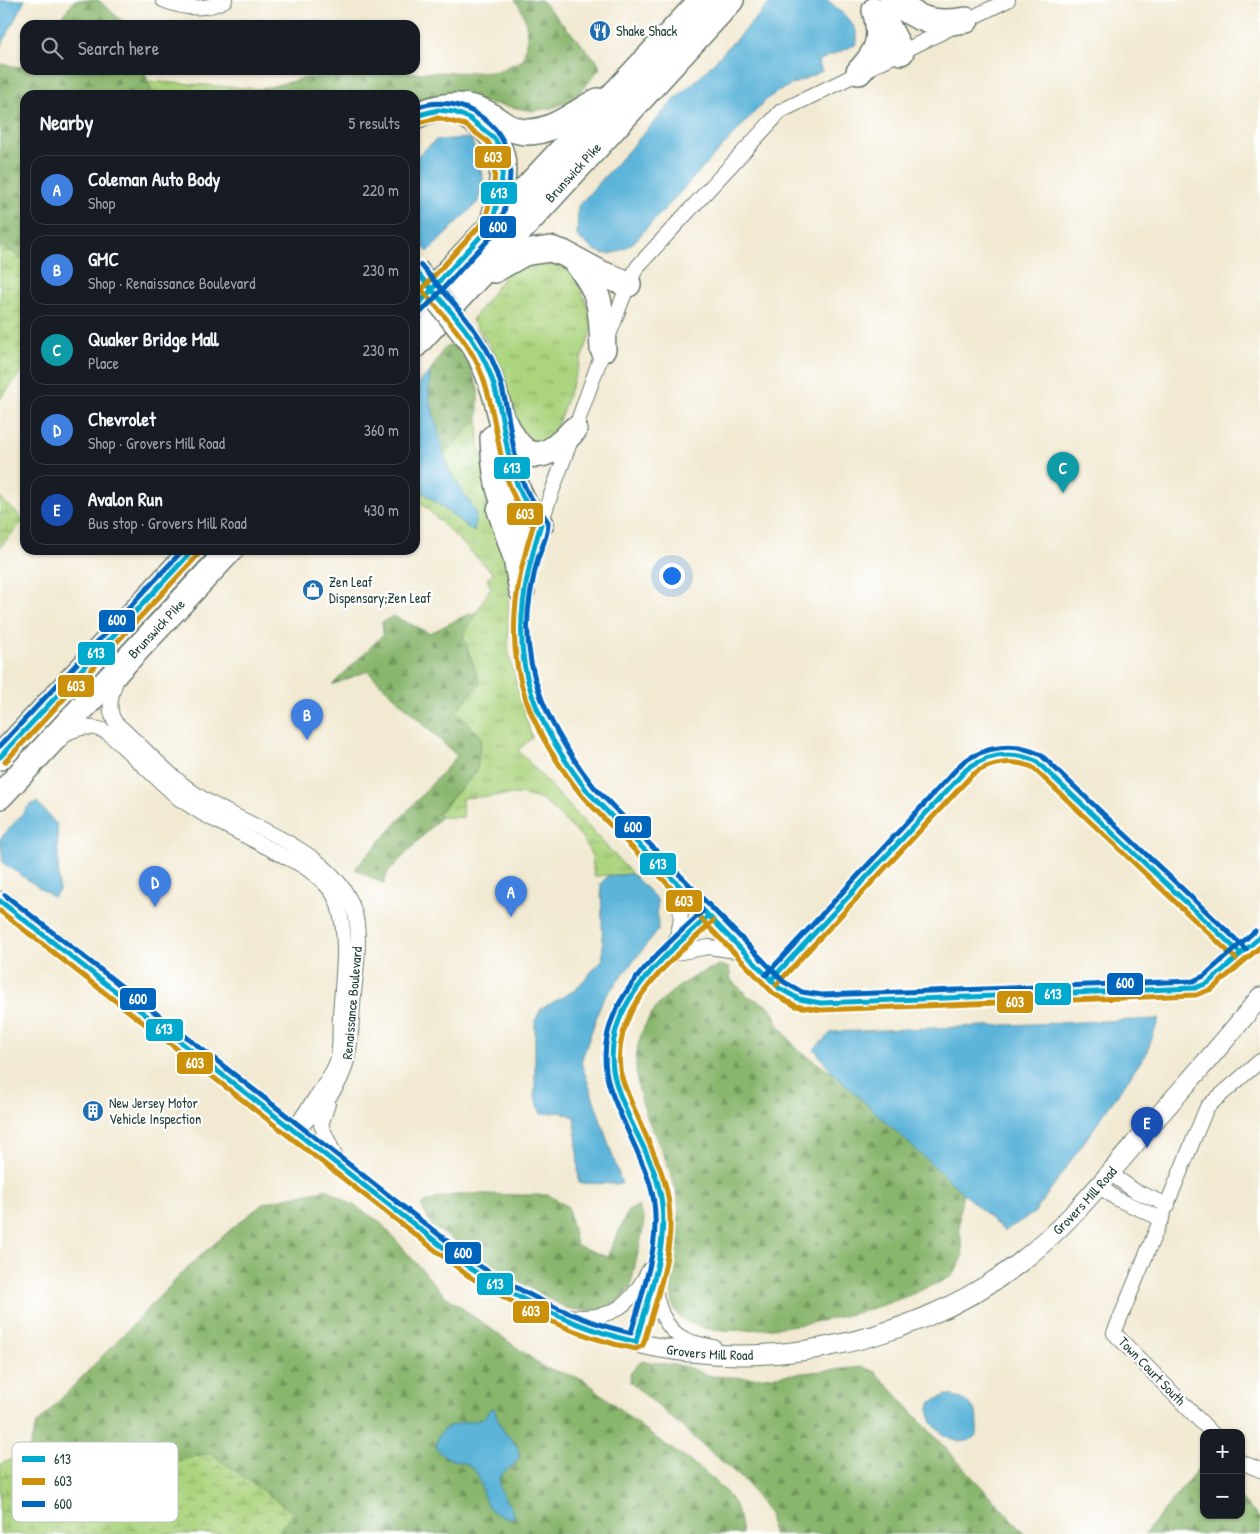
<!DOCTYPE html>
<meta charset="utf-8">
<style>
body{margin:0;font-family:"Patrick Hand",sans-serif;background:#20242c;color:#f1f3f6}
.controls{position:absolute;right:15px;bottom:15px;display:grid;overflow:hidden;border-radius:10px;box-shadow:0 1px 4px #0004}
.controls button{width:45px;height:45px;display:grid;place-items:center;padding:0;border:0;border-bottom:1px solid #363941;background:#171b24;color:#f1f3f6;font:25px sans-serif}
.you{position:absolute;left:671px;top:575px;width:18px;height:18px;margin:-12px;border:4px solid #fff;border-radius:50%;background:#1a73e8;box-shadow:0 0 0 8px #1a73e833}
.badge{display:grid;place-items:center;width:32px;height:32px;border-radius:50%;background:#7c3aed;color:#fff;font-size:16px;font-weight:700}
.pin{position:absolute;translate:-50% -41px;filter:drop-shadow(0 1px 2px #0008)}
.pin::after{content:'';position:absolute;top:26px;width:18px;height:15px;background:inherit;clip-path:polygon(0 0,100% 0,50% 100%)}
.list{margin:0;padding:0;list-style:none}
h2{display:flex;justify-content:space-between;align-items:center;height:65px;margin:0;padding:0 20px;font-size:21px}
h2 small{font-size:16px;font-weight:400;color:#9ea1a6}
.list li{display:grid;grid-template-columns:32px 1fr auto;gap:15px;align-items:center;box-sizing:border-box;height:70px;margin:0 10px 10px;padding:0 10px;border:1px solid #363941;border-radius:15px}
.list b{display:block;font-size:19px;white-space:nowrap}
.list p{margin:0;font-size:16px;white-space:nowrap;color:#9ea1a6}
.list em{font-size:16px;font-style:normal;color:#9ea1a6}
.icon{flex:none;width:28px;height:28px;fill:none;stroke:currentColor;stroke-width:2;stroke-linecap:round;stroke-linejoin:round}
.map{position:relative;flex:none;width:1260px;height:1534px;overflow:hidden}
.search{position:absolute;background:#171b24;box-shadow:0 1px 4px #0004;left:20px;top:20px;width:400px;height:55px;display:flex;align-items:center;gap:12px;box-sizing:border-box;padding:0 18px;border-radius:15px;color:#9ea1a6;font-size:19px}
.panel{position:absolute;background:#171b24;box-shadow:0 1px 4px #0004;left:20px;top:90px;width:400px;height:465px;border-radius:15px}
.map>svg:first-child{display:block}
.grass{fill:url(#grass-tufts);stroke:#668859}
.forest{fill:url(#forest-firs);stroke:#547a50}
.wetland{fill:url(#wetland-marsh);stroke:#668859}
.water{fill:#5cb4d9;stroke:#3e7886}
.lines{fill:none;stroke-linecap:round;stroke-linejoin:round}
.street-casing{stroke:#68796b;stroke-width:16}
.secondary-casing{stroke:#68796b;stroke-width:21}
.highway-casing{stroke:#68796b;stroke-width:28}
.street{stroke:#fff;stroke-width:14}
.secondary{stroke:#fff;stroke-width:19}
.highway{stroke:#fff;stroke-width:25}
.highway-bridge-casing{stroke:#68796b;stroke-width:28;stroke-linecap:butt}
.highway-bridge{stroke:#fff;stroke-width:25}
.bus-1-casing{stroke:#fff;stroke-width:9}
.bus-2-casing{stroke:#fff;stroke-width:9}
.bus-3-casing{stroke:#fff;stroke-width:9}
.bus-1{stroke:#00a9ce;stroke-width:5}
.bus-2{stroke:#cc910a;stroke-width:5}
.bus-3{stroke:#0065bd;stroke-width:5}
.labels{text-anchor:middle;stroke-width:4.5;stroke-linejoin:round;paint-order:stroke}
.poi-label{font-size:14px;fill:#1f3d34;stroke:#fff;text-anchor:start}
.street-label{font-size:14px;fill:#1f3d34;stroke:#fff}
.key{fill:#fff;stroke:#bcc5c2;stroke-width:1}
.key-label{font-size:14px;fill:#1f3d34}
.line-badge{stroke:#fff;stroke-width:2}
.badge-label{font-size:14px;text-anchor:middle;font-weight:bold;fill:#fff}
</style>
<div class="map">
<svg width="1260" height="1534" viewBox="0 0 1260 1534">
<defs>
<pattern id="grass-tufts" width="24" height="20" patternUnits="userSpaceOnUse" patternTransform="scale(1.25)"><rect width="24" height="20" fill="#acd47e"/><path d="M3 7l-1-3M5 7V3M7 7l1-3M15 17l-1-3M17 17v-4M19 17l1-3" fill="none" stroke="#8bad68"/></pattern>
<pattern id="forest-firs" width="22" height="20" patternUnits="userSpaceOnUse" patternTransform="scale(1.25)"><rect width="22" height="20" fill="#89b66d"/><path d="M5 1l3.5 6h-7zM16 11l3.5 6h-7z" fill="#6f955a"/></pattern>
<pattern id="wetland-marsh" width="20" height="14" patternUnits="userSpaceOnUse" patternTransform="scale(1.25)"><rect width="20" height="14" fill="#acd47e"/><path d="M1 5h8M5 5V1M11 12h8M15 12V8" fill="none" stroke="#8bad68"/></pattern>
</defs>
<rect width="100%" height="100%" fill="#fff"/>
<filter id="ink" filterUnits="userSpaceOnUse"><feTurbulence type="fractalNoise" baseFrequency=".02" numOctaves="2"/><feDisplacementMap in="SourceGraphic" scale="10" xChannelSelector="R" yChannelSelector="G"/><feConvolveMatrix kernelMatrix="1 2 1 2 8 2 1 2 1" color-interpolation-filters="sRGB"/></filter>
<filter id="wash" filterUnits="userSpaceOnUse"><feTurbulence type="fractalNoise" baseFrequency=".0096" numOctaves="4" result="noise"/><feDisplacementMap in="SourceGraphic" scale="20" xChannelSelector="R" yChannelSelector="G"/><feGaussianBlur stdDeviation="1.12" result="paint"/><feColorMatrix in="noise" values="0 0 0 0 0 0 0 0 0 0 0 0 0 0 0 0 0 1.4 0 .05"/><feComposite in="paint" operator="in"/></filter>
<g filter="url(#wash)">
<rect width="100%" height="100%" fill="#f1e9d1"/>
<g class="grass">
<path d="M525,256L571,264L594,324L553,437L540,443L526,439L520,430L515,410L492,348L472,320L514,264Z"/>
<path d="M478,420L479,446L492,510L509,570L508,651L532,738L518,750L632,874L594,876L592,856L581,836L543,800L520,794L462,798L463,817H441L437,815L476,772L482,737L456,711L480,684L463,636L491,587L487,579L493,573L415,497V486L474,532L476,512L448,469L444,454Z"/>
</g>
<g class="forest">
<path d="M75,0H98L127,25H55Z"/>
<path d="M515,0H541L597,61L600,68L576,98L552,108L533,111L451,96L415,104V95H253L260,89L306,78L371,73L495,72L523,60C528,38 530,18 515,0Z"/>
<path d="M25,61V70H144L153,95H25V260L0,245V64L20,67Z"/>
<path d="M461,342L478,388V420L444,454L429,396L430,372L444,348Z"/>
<path d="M477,612L463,636L480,684L456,711L482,737L476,772L437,814L441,817L387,873L384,884L355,869L457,756L367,671L332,685L383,635L382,622L393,616L429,633C446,627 459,616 477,612Z"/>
<path d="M720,965L729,968L731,980L748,996L770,1007L780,1027L797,1049L835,1075L963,1191C962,1201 959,1212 959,1222C959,1243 970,1253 954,1273C949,1279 938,1283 930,1286C872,1315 780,1333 715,1330C704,1329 687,1323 679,1316C661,1300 682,1227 678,1202C673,1165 651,1134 641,1099C622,1032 659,988 720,965Z"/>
<path d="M327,1189L379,1221L444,1295L545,1368L583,1379L650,1434L704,1471L725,1491L734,1503L739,1516L742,1534H278L291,1512L210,1453L98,1480L28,1454L36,1425L190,1265L236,1225L264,1203Z"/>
<path d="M522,1195H549L568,1207L576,1245L607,1257L628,1211L638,1206L644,1219L643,1230L630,1288L616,1306L590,1311L569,1309L538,1293L432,1226L421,1205C450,1189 490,1195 522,1195Z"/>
<path d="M640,1361L684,1366L711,1376L754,1378L863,1367L875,1372L1025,1534H773L769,1514L747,1483L630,1382V1374Z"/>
<path d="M1204,1461V1515H1241V1499L1260,1519V1534H1145Z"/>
</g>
<g class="wetland">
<path d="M148,81L260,89L253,95H153Z"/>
<path d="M0,245L25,260V367L0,399Z"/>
<path d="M0,497L24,520L0,547Z"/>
<path d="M210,1453L292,1512L278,1534H0V1464L28,1454L98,1480Z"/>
</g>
<g class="water">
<path d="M0,0H25L0,48Z"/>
<path d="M773,0H828C839,11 865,29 855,45L818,61L822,71L780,90L765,101L634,242C608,261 599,256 577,236L578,206L676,98L702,75Z"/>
<path d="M471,138L483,178L479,201L428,252L415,239V158L436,140Z"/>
<path d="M430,372L429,396L448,469L476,512L474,532L415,486V386Z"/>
<path d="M37,802L57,825L59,891L53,897L3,863L0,839L30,805Z"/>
<path d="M632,874L657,899L658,930L602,1001L581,1062L622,1184L579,1183L575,1117L560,1112L541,1114L535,1097V1021L541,1009L575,990L603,959L601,883L608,876Z"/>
<path d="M1159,1019L1146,1054L1034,1213L1004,1231L835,1075L814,1049L832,1032Z"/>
<path d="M947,1395C959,1396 971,1402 976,1413C978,1418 978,1423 978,1428C973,1460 917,1428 931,1402Z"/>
<path d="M491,1408H494C497,1416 499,1424 503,1430C508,1437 517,1443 519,1452C522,1467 498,1469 499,1483C499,1497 513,1504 514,1518C474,1517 488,1480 472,1468C460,1458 444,1463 436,1446C438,1421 463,1424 483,1419Z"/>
</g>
</g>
<g filter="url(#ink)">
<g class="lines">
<g class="street-casing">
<g id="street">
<path d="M163,0C184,9 205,11 225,0"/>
<path d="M1008,0L781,111L638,266C627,284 621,303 614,322C602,354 590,386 579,418C527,563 474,657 588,792L775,985L799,999L821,1003L1195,988L1208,983L1260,937"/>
<path d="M117,679C111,693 106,710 116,723C141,745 174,781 202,798C253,830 348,854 357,924C360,950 355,978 353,1004C349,1071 347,1086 294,1132"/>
<path d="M65,734C79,727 93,724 108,733L178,798L203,814L303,866C317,876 333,888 338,905C349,940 342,980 340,1015C339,1030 341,1047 337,1061C332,1078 309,1105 299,1122"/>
<path d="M672,948C684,923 683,909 673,883"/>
<path d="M670,954L709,947L743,952"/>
<path d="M328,1104L321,1125L338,1162"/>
<path d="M1110,1173L1135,1191L1168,1205"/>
<path d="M1099,1186L1117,1199L1162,1219"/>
<path d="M655,1281C655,1303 665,1332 687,1340C696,1344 705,1345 714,1347"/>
<path d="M567,1316C610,1321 629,1308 649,1270"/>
<path d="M636,1342C646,1304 667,1244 662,1205C659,1176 642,1147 631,1120C624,1104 616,1087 613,1070C602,1002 666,958 708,916"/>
<path d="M1212,1433L1114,1333L1207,1107L1260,1061"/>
<path d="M1241,1462L1260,1470"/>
</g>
</g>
<g class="secondary-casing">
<g id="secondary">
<path id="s1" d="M0,901L471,1269C514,1297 558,1320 607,1335C743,1378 904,1350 1018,1264C1069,1225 1107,1176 1149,1127C1186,1084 1225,1042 1260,997"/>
</g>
</g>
<g class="highway-casing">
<g id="highway">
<path d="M892,0C920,20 931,26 966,20"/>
<path d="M878,14L886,23L901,52"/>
<path d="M859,72C879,51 883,39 875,10"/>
<path d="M415,116C436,106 464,101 486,113C500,121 510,132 528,132C553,132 576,112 598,101"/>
<path d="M470,118C515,145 504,176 494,218"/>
<path d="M577,263C603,294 601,311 603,349"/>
<path d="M494,270L524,253L550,249L563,253L602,274L628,284"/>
<path d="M415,308L702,0"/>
<path id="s2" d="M415,345L731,0"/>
<path d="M474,345C501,389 504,442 518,491L526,507L541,524"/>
<path d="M506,425C527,467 546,460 574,430"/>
<path d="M493,438C495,484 499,509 534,541"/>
<path d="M500,510L516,558L522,591"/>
<path d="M0,757L193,550"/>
<path id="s3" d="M0,796L230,550"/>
</g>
</g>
<use href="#street" class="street"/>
<use href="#secondary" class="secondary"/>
<use href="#highway" class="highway"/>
<g class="highway-bridge-casing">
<path id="highway-bridge" d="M415,270L474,345"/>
</g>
<use href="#highway-bridge" class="highway-bridge"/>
<g class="bus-1-casing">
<g id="bus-1">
<path d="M415,116L438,110L454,112L469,118L494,138L499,146L503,166L501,187L492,224L415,308"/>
<path d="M415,270C441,301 474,333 489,371C511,426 499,475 541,524C506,637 516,698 588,792L779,988L799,999L821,1003L1195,988L1208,983L1260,937"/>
<path d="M0,757L193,550"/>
<path d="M0,901L471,1269C523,1302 576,1328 636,1342C648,1298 667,1251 662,1205C659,1174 642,1145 629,1117C623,1102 615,1086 613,1070C604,1003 664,958 708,916"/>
<path d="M771,980L967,769C988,754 1012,751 1036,761L1241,954"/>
</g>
</g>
<g class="bus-2-casing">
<g id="bus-2">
<path d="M415,282C439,311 469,339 482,375C502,427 494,480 533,526C498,637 511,706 583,797L774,994L796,1006L821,1010L1196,995L1212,989L1260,947"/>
<path d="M415,297L485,220L494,186L495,166L492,149L488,142L465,125L438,118L418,123"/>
<path d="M5,762L198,555"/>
<path d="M0,911L467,1275C519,1308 574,1337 636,1349L643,1345C656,1300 675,1251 669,1204C666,1175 651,1149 640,1122C633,1105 623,1087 620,1069C613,1004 672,961 713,921"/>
<path d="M776,985L972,775C990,762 1012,759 1032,767L1236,959"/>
</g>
</g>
<g class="bus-3-casing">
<g id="bus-3">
<path d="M415,108C437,99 461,103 480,116C512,137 514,169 506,203C504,212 502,221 497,229C491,239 480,248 472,257C455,276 438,295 420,313"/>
<path d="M421,265C447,297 481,330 496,369C511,407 509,450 525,487C531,501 541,510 548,522C549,535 540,550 537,562C534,573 532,585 530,596C518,669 551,732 594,787L784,982L802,992L822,995L1193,981L1204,976L1255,931"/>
<path d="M0,746L183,550"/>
<path d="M5,895L475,1263C524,1294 574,1320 631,1333C644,1286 665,1233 650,1184C639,1150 620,1119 609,1085C588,1009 654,957 703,911"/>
<path d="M766,975L962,763C985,746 1015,742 1041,755L1246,949"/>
</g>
</g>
<use href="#bus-1" class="bus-1"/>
<use href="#bus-2" class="bus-2"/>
<use href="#bus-3" class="bus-3"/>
</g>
</g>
<defs>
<g id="restaurant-disc" transform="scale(1.125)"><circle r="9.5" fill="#1f6fb2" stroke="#fff"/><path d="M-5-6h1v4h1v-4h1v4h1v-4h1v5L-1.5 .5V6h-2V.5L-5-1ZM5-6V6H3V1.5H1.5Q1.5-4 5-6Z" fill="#fff"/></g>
<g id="shop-disc" transform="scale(1.125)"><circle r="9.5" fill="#1f6fb2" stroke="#fff"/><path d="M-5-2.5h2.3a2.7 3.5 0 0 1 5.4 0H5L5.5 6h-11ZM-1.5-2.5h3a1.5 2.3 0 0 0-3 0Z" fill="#fff"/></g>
<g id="building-disc" transform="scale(1.125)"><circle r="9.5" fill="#1f6fb2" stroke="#fff"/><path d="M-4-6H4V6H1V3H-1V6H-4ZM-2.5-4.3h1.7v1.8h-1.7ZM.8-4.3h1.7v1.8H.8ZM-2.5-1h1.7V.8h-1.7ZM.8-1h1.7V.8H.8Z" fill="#fff"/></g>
</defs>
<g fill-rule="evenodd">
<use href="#restaurant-disc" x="600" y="31"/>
<use href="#shop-disc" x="313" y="590"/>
<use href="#building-disc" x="93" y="1111"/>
</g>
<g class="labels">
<g class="poi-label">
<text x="616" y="36">Shake Shack</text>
<text x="329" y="587">Zen Leaf<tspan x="329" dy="16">Dispensary;Zen Leaf</tspan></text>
<text x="109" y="1108">New Jersey Motor<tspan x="109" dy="16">Vehicle Inspection</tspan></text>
</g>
<g class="street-label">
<text dy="5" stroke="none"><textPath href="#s2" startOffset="234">Brunswick Pike</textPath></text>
<text dy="5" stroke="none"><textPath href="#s3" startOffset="229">Brunswick Pike</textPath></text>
<text transform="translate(352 1003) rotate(-85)" y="5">Renaissance Boulevard</text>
<text dy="5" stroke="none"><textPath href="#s1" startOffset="1274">Grovers Mill Road</textPath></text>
<text dy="5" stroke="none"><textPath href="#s1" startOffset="854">Grovers Mill Road</textPath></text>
<text transform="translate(1152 1371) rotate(46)" y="5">Town Court South</text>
</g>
</g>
<rect x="12" y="1442" width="166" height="80" rx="8" class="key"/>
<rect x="22" y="1456" width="23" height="6" fill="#00a9ce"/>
<rect x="22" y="1478" width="23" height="7" fill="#cc910a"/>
<rect x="22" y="1501" width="23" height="6" fill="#0065bd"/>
<g class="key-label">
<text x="54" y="1464">613</text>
<text x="54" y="1486">603</text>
<text x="54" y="1509">600</text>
</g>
<g class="line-badge">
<rect x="474" y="145" width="38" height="24" rx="5" fill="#cc910a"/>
<rect x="480" y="181" width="38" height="24" rx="5" fill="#00a9ce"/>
<rect x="479" y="215" width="38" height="24" rx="5" fill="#0065bd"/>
<rect x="493" y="456" width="38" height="24" rx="5" fill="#00a9ce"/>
<rect x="506" y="502" width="38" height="24" rx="5" fill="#cc910a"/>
<rect x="98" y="609" width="38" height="24" rx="5" fill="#0065bd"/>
<rect x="77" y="641" width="39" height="25" rx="5" fill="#00a9ce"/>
<rect x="57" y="674" width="38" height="24" rx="5" fill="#cc910a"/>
<rect x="614" y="815" width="38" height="24" rx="5" fill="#0065bd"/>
<rect x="639" y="852" width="38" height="24" rx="5" fill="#00a9ce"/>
<rect x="665" y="889" width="38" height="24" rx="5" fill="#cc910a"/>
<rect x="1106" y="972" width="38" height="24" rx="5" fill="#0065bd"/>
<rect x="1034" y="982" width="38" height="24" rx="5" fill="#00a9ce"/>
<rect x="119" y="987" width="38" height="24" rx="5" fill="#0065bd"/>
<rect x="996" y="990" width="38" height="24" rx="5" fill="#cc910a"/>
<rect x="145" y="1018" width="39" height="24" rx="5" fill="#00a9ce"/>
<rect x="176" y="1051" width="38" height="24" rx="5" fill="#cc910a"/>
<rect x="444" y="1241" width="38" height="24" rx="5" fill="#0065bd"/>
<rect x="476" y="1272" width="38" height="24" rx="5" fill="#00a9ce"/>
<rect x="512" y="1300" width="38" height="24" rx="5" fill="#cc910a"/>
</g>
<g class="badge-label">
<text x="493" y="162">603</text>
<text x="499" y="198">613</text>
<text x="498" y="232">600</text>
<text x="512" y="473">613</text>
<text x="525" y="519">603</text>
<text x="117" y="625">600</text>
<text x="96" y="658">613</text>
<text x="76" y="691">603</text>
<text x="633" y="832">600</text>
<text x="658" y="869">613</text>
<text x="684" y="906">603</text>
<text x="1125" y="988">600</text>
<text x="1053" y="999">613</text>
<text x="138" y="1004">600</text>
<text x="1015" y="1007">603</text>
<text x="164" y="1034">613</text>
<text x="195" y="1068">603</text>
<text x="463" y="1258">600</text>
<text x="495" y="1289">613</text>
<text x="531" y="1316">603</text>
</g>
</svg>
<div class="controls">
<button>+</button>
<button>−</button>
</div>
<div class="you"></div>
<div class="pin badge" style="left:511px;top:917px;background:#3f7fe0">A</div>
<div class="pin badge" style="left:307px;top:740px;background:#3f7fe0">B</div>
<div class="pin badge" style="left:1063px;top:493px;background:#0f9aa8">C</div>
<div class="pin badge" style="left:155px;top:907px;background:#3f7fe0">D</div>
<div class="pin badge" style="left:1147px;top:1148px;background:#1a4fb4">E</div>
<div class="search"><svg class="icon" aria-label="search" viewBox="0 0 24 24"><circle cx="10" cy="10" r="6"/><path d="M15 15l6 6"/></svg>Search here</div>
<section class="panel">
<h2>Nearby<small>5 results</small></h2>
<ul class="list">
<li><span class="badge" style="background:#3f7fe0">A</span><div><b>Coleman Auto Body</b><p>Shop</p></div><em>220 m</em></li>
<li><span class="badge" style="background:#3f7fe0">B</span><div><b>GMC</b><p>Shop · Renaissance Boulevard</p></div><em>230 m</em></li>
<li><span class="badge" style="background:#0f9aa8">C</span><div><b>Quaker Bridge Mall</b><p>Place</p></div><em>230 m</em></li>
<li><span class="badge" style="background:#3f7fe0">D</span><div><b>Chevrolet</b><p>Shop · Grovers Mill Road</p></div><em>360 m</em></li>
<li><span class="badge" style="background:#1a4fb4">E</span><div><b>Avalon Run</b><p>Bus stop · Grovers Mill Road</p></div><em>430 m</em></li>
</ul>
</section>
</div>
